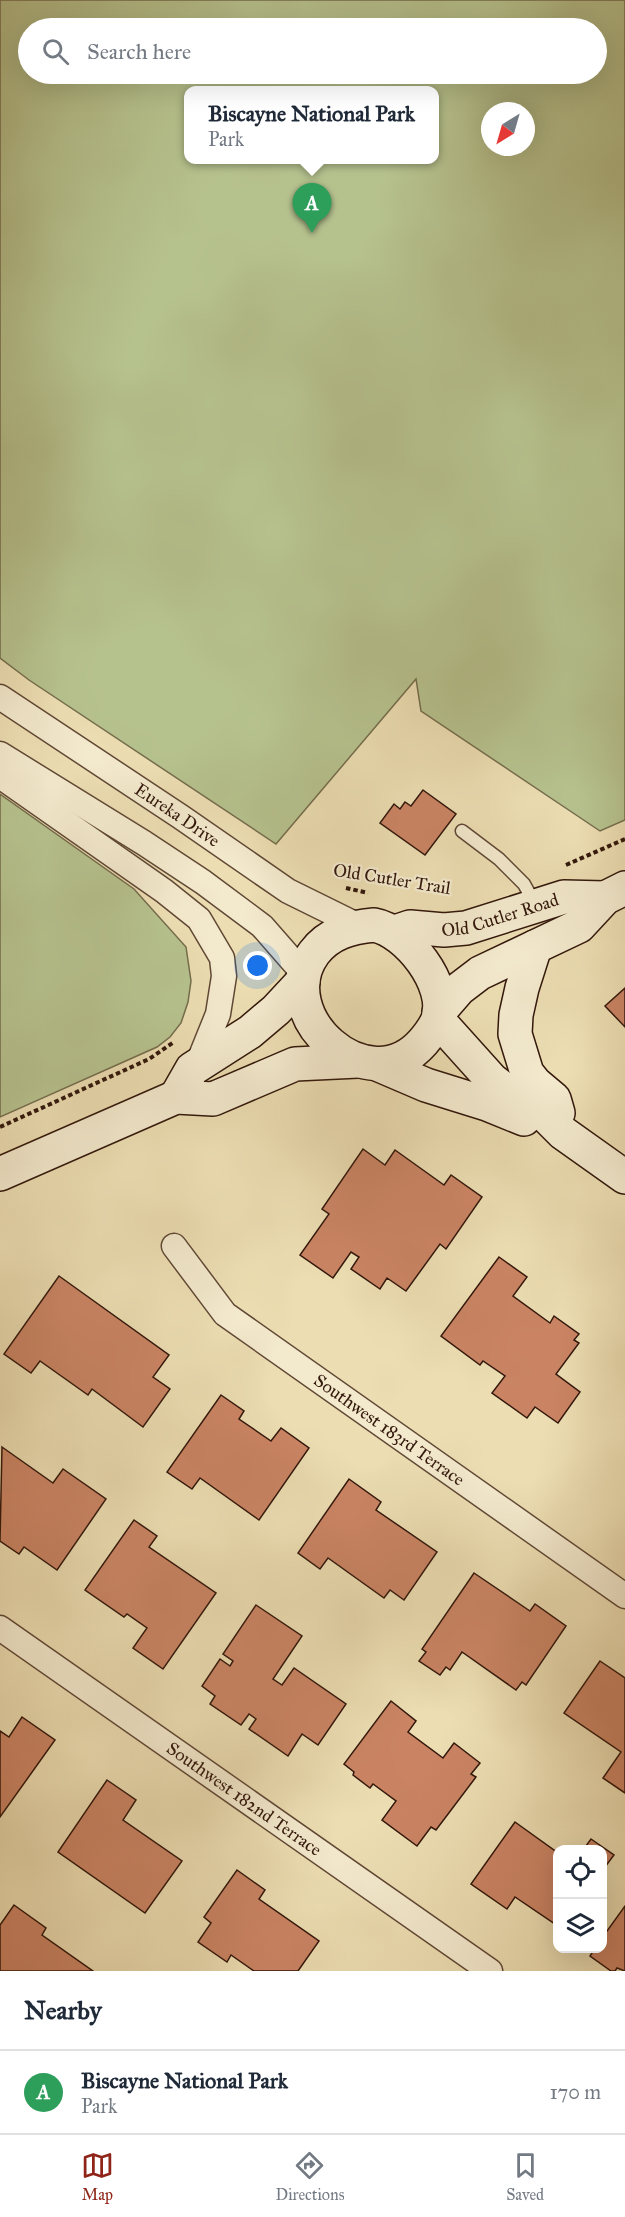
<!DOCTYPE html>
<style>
body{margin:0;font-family:"IM FELL Great Primer",serif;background:#f6f6f7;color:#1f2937}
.controls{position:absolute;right:18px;bottom:18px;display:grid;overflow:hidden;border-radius:12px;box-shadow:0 6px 24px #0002}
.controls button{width:54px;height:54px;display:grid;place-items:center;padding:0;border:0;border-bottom:2px solid #e0e1e3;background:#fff;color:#1f2937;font:30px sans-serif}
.compass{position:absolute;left:481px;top:102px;width:54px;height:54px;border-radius:50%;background:#fff;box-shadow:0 6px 24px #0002;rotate:217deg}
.you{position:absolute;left:258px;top:966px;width:21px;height:21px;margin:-15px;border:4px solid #fff;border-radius:50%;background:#1a73e8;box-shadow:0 0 0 9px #1a73e833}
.badge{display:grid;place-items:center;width:39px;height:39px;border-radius:50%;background:#8f2418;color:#fff;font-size:20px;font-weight:700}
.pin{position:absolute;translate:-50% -50px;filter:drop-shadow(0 2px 3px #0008)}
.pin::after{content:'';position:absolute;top:32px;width:21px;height:18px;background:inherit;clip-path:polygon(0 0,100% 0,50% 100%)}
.popup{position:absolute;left:184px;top:86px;width:255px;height:78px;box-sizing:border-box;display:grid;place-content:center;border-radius:12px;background:#fff;filter:drop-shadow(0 2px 4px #0005);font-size:20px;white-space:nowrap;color:#747a83}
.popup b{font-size:22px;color:#1f2937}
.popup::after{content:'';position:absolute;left:50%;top:100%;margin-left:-12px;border:12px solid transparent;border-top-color:#fff}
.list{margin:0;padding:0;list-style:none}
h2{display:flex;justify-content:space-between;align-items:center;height:78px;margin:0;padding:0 24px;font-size:26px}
h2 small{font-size:20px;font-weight:400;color:#747a83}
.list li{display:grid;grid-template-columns:39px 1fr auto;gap:18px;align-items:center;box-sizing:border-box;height:84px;padding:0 24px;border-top:2px solid #e0e1e3}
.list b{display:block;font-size:22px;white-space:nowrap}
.list p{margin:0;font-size:20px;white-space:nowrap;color:#747a83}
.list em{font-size:20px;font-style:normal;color:#747a83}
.icon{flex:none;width:33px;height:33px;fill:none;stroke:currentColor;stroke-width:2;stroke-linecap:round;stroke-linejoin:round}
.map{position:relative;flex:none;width:625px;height:1971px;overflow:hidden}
.search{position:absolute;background:#fff;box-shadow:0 6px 24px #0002;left:18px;right:18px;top:18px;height:66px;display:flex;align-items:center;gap:15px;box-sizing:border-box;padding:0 21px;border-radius:33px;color:#747a83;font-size:22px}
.sheet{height:162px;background:#fff}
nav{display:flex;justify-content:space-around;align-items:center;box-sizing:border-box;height:84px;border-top:2px solid #e0e1e3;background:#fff;font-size:16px;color:#747a83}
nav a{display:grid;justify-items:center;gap:3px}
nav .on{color:#8f2418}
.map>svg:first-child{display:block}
.green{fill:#b6c28e;stroke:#746c4c;stroke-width:1.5;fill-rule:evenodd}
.building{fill:#ca8464;stroke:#32170b;stroke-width:1.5}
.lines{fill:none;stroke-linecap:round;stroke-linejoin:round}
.lane-casing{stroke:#604835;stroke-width:15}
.street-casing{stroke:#604835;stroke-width:27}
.secondary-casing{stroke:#32170b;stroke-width:36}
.path{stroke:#32170b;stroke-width:4;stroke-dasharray:4.5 3;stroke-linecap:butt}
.lane{stroke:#f3e9cd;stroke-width:12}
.street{stroke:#f3e9cd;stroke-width:24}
.secondary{stroke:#f3e9cd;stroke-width:33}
.labels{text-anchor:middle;stroke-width:4.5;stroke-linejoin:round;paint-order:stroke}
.street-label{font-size:18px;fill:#32170b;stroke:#f3e9cd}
</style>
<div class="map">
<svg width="625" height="1971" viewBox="0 0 625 1971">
<rect width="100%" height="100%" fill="#ecddb2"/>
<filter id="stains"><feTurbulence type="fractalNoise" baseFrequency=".00333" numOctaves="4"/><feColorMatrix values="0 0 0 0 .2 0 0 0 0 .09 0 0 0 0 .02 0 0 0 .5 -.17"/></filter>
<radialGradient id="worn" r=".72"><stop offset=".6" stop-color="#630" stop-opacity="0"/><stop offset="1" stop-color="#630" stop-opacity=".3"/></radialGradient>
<g class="green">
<path d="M0,0H625V820L600,831L421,711L416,679L276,844L29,680L0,658ZM596,28V74H28V28ZM189,91H435V160H189ZM490,111H526V147H490Z"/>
<path d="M0,794L134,889L186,947L191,981L188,1002L181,1023L170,1037L157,1047L0,1117Z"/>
</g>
<g class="building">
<path d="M423,790L456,814L425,855L380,823L394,804L400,809L405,802L411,806Z"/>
<path d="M625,988V1027L605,1006Z"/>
<path d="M363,1149L385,1165L395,1150L444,1185L451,1175L482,1197L446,1249L440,1244L406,1291L387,1278L380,1289L351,1269L359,1257L351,1252L333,1278L300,1255L329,1214L322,1209Z"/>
<path d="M499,1257L527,1277L513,1296L550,1323L554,1316L579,1334L574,1340L579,1343L556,1374L580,1392L558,1423L535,1407L527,1418L492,1393L505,1376L483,1361L480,1365L441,1336Z"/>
<path d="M59,1276L169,1355L153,1377L170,1389L143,1427L92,1389L88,1395L40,1361L31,1373L4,1354Z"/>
<path d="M221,1395L244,1411L239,1419L271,1441L281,1428L309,1448L259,1520L200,1478L192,1489L167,1472Z"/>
<path d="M2,1447L53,1483L63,1469L106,1499L57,1570L24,1547L19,1554L0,1541Z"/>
<path d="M349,1479L381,1502L376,1510L437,1552L404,1600L390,1590L384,1598L328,1558L320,1569L298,1553Z"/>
<path d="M134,1520L157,1536L149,1547L216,1593L163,1669L133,1648L147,1628L127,1614L124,1617L85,1590Z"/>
<path d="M474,1573L530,1611L535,1604L566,1626L526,1685L522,1682L516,1690L462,1652L450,1670L446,1667L440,1675L419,1661L426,1652L422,1649Z"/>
<path d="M256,1605L302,1636L273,1679L282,1685L294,1668L346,1704L318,1745L302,1734L288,1756L249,1729L256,1719L249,1714L241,1725L210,1704L215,1696L202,1686L220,1659L230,1666L233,1661L223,1654Z"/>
<path d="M600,1661L625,1678V1793L603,1778L621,1752L564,1713Z"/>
<path d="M391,1701L416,1721L408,1732L443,1758L454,1743L480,1763L471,1774L476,1777L436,1830L431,1827L417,1846L382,1820L396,1801L373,1784L370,1788L353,1775L354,1772L344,1764Z"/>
<path d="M22,1717L55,1740L0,1817V1731L9,1737Z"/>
<path d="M107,1780L136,1800L123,1820L182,1861L145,1913L58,1852Z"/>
<path d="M515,1822L558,1853V1926L515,1897L507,1909L471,1884Z"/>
<path d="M591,1839L614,1855L602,1871V1850H583Z"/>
<path d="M237,1870L265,1890L259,1899L319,1941L298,1971H254L231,1955L227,1962L198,1942L211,1923L204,1917Z"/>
<path d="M14,1905L46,1928L42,1935L93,1971H0V1925Z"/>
<path d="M625,1906V1971L617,1968L615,1971H611L590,1956L595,1948H602V1938Z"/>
</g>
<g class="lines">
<g class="lane-casing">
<path id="lane" d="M462,831L499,859L524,884L536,906"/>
</g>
<g class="street-casing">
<g id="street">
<path id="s1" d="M0,697L181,817L288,891L359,926"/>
<path d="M0,754L144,843L203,882L262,926L304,974"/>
<path d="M0,776L164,891L199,919L222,958L224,976L218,1014L197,1066"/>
<path id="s2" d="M174,1246L225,1314L625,1596"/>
<path id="s3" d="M0,1628L490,1971"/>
</g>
</g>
<g class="secondary-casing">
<g id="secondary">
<path d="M374,925C407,931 449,985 438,1019C435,1027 429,1035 423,1042C368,1105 269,1015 314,953C329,933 351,927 374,925Z"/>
<path id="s4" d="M395,932L410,927L444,930L466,928L564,897L605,898"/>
<path d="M535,947L522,988L516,1015L515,1034L527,1073L535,1083L554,1099L558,1113"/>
<path d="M439,1012L459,989L480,973L579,926L605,898L625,888"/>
<path d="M438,1020L492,1080L508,1092L536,1106L563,1133L625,1177"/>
<path d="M377,1064L426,1085L487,1104L524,1119"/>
<path d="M176,1097L192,1069L250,1032L276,1010L303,981"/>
<path d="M0,1174L176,1097L213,1099L295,1064L358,1061"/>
</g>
</g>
<g class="path">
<path d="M566,865L625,839"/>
<path d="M346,888L368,893"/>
<path d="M0,1127L149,1059L174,1042"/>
</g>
<use href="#lane" class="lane"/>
<use href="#street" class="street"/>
<use href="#secondary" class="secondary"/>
</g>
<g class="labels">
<g class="street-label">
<text dy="6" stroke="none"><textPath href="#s1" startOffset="213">Eureka Drive</textPath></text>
<text transform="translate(392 879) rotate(9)" y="6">Old Cutler Trail</text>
<text dy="6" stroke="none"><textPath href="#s4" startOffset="108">Old Cutler Road</textPath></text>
<text dy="6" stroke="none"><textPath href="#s2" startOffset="286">Southwest 183rd Terrace</textPath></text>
<text dy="6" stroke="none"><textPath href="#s3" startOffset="298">Southwest 182nd Terrace</textPath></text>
</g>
</g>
<rect width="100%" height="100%" filter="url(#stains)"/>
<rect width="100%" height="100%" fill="url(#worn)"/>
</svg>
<div class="controls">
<button><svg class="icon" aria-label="locate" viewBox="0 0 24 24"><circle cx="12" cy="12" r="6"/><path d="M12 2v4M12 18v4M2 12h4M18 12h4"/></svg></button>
<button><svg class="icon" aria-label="layers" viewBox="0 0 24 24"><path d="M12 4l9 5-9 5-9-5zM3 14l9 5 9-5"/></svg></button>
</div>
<svg class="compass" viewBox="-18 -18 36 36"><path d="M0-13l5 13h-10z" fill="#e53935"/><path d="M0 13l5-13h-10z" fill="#747a83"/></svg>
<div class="you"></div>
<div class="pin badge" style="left:312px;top:233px;background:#2e9e5b">A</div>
<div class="popup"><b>Biscayne National Park</b>Park</div>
<div class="search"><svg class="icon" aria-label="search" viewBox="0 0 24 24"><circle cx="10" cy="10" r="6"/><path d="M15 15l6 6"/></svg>Search here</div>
</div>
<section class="sheet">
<h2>Nearby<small></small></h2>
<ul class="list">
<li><span class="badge" style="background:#2e9e5b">A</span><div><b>Biscayne National Park</b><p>Park</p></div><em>170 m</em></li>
</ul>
</section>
<nav>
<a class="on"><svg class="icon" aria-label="map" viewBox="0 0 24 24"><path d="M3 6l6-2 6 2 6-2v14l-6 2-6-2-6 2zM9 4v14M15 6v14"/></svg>Map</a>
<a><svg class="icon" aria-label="directions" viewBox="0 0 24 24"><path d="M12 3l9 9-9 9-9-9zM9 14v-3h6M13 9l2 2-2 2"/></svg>Directions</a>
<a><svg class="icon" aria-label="saved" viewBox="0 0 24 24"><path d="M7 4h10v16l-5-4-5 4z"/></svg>Saved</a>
</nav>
